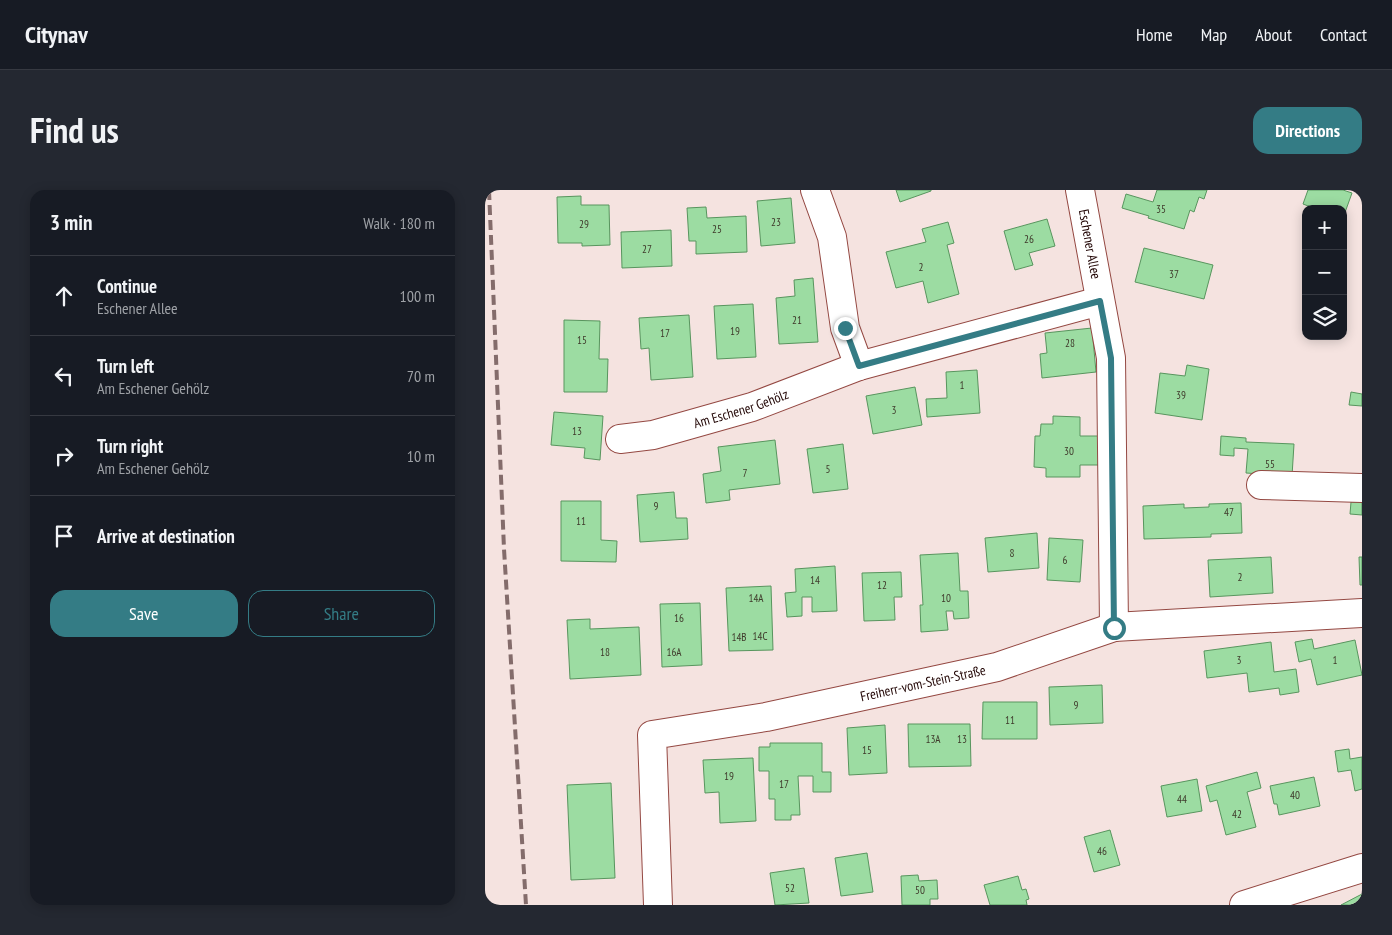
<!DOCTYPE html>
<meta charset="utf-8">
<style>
body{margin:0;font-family:"PT Sans Narrow",sans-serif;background:#242831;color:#f1f3f6}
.controls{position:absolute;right:15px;top:15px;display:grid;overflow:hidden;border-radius:10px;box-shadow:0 2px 12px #0003}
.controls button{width:45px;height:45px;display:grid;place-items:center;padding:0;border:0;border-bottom:1px solid #363941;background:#171b24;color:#f1f3f6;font:25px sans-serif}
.stop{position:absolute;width:15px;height:15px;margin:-11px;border:4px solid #347c85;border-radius:50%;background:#fff}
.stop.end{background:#347c85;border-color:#fff;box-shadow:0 1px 5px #0008}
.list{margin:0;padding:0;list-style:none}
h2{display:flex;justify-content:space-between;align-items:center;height:65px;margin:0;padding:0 20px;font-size:21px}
h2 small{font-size:16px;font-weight:400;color:#9ea1a6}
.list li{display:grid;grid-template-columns:32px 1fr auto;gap:15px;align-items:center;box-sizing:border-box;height:80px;padding:0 20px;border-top:1px solid #363941}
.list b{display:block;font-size:19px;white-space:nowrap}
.list p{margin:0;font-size:16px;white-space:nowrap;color:#9ea1a6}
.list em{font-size:16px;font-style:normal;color:#9ea1a6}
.actions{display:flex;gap:10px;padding:15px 20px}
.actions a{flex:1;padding:11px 0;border:1px solid #347c85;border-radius:15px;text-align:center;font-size:18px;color:#347c85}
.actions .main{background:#347c85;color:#fff}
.icon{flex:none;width:28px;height:28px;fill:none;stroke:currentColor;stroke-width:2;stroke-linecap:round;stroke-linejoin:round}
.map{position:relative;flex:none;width:877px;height:715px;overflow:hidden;border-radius:15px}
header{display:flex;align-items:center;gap:30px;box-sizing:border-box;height:70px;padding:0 25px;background:#171b24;border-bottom:1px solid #363941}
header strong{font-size:24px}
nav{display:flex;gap:28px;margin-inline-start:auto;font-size:18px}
.intro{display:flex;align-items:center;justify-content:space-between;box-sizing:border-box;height:120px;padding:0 30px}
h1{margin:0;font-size:35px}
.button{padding:12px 22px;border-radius:15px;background:#347c85;color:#fff;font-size:18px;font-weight:700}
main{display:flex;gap:30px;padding:0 30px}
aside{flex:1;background:#171b24;border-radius:15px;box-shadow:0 2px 12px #0003}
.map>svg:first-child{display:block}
.building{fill:#9cdca2;stroke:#58955e}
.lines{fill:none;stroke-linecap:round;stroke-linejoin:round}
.minor-casing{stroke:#944842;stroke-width:30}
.minor{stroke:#fff;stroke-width:28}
.rail{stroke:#846c6b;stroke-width:4;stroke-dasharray:10 5;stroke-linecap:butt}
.route{stroke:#347c85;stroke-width:6}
.labels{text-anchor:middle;stroke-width:4.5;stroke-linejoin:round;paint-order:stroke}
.number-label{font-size:11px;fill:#3f3a2b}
.street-label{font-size:14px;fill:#200403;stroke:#f5e3e0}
</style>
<header>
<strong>Citynav</strong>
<nav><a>Home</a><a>Map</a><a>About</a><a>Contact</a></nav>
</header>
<div class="intro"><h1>Find us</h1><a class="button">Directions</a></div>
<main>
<aside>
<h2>3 min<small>Walk · 180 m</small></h2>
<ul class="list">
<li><svg class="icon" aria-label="ahead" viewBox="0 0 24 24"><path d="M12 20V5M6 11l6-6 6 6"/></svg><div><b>Continue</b><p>Eschener Allee</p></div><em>100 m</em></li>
<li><svg class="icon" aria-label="left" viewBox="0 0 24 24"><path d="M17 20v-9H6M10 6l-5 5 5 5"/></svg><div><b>Turn left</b><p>Am Eschener Gehölz</p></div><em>70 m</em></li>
<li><svg class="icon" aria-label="right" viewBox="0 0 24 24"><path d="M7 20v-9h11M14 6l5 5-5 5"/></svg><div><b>Turn right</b><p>Am Eschener Gehölz</p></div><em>10 m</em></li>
<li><svg class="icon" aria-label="arrive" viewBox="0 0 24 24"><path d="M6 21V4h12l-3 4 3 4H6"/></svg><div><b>Arrive at destination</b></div></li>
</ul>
<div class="actions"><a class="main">Save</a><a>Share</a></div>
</aside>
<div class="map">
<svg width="877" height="715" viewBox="0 0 877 715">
<rect width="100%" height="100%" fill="#f5e3e0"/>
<g class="building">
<path d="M411,0H446V1L415,12Z"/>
<path d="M672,0H722L719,9L714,7L709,22L705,20L699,39L663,28L664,26L637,18L641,4L668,12Z"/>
<path d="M823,0H858L867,3L858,28V19H831L818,14Z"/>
<path d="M96,6V15H124L125,55L97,56V53H73L72,7Z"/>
<path d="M306,8L310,53L276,56L272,11Z"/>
<path d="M221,17L222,28L261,26L262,62L211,64V51H204L202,18Z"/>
<path d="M562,29L570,56L544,63L548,75L530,80L519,41Z"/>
<path d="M463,32L469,53L462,55L474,104L443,113L438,91L411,98L401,62L441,52L437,39Z"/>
<path d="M186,40L187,76L137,78L136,42Z"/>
<path d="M659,58L728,75L719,109L650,92Z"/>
<path d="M328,88L333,152L294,154L291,108L310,106L309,90Z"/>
<path d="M268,114L271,167L232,169L229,116Z"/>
<path d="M204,125L208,187L166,190L164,158L156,159L154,128Z"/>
<path d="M79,130L115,131L114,169H123L122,202H79Z"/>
<path d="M607,138L611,182L557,188L555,164L562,163L560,143Z"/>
<path d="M702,175L724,179L717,230L670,223L675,183L700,186Z"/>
<path d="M492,180L495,223L442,227L441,209L462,208L461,182Z"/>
<path d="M430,197L437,235L388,244L381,206Z"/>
<path d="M866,202L877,204V216L864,215Z"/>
<path d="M69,222L118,226L115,270L99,268L100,258L66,255Z"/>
<path d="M568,226L595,227V246H618V275H595V287H561V278L549,277L550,246H555L556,234H568Z"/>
<path d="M736,246L761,248V252L809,254L807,286L761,283L763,259L749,258V266L735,265Z"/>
<path d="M290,250L295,294L244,300L245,310L221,313L218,284L236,281L233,257Z"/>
<path d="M358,254L363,299L328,303L322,259Z"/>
<path d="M189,302L191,328H202L203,349L155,352L152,305Z"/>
<path d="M76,311H116V350L132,351L131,372L76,371Z"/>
<path d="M866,312H877V325L865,324Z"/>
<path d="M756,313L757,343L726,344V347L659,349L658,316L699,314V318L724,317V314Z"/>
<path d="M552,343L554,378L503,382L500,348Z"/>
<path d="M564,348L598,350L595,392L562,390Z"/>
<path d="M473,363L475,401H483L484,428L469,429L468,421H461L463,440L436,442L435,415H438L435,365Z"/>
<path d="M786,367L788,403L725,407L723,370Z"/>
<path d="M874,367H877V395H875Z"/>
<path d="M350,376L352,421L327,422V407H317V426L302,427L300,403L311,402L310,379Z"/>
<path d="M416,382L417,407H409L410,430L379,431L377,383Z"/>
<path d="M286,396L288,460L244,461L241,398Z"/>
<path d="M215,413L217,475L177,477L175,414Z"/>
<path d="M105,429V439L154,437L156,485L85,489L82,430Z"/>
<path d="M827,449L829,459L870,450L877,485L832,495L826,469L814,472L810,452Z"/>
<path d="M786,452L789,482L811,479L814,502L795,505L794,498L764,502L762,483L722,488L719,461Z"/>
<path d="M617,495L618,533L565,535L564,497Z"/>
<path d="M498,512H552V549H497Z"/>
<path d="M423,534H485L486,576L424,577Z"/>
<path d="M400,535L402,583L364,585L362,538Z"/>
<path d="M285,553H337V582H346V602H328V586H313L315,625H306V630H290V609H284V581H274V557H285Z"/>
<path d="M864,559L865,569L877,567V599L870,601L866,580L853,582L850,561Z"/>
<path d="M268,568L271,631L235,633L234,602L220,603L218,570Z"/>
<path d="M772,582L776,598L762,602L771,637L741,645L732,610L725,612L721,596Z"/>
<path d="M829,587L835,616L794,625L792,614H789L785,596Z"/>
<path d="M712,589L717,621L682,627L676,596Z"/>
<path d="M126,593L130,688L86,690L82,595Z"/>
<path d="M625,640L635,675L609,682L599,647Z"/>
<path d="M382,663L388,702L356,706L350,668Z"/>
<path d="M319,678L324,713L290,715L285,683Z"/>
<path d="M433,685L434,691L452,690L453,709H445V715H417L416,686Z"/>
<path d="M533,686L537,700L541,699L544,709L541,710L542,715H505L499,695Z"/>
<path d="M877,704V715H856Z"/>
</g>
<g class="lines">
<g class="minor-casing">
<g id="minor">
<path d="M330,0L347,47L360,138L374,176"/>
<path id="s1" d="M595,0L626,168L629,437"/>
<path id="s2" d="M135,249L168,245L267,217L374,176L615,111"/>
<path d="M776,295L877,298"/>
<path id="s3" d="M173,715L167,545L281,527L512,477L629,437L877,423"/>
<path d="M759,715L877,678"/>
</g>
</g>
<use href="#minor" class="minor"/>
<path class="rail" d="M4,0L19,359L41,715"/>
</g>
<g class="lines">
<path class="route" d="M360,138L374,176L615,111L626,168L629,438"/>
</g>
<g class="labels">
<g class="number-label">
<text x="676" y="23">35</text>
<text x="291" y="36">23</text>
<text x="99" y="38">29</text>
<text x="232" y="43">25</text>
<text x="544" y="53">26</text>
<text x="162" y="63">27</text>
<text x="436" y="81">2</text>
<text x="689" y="88">37</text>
<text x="312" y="134">21</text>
<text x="250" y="145">19</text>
<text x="180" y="147">17</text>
<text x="97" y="154">15</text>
<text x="585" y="157">28</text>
<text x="477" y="199">1</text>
<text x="696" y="209">39</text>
<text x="409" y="224">3</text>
<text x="92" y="245">13</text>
<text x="584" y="265">30</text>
<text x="785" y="278">55</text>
<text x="343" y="283">5</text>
<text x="260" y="287">7</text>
<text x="171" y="320">9</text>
<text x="744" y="326">47</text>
<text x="96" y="335">11</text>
<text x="527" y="367">8</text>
<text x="580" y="374">6</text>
<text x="755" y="391">2</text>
<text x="330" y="394">14</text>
<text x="397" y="399">12</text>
<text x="271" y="412">14A</text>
<text x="461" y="412">10</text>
<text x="194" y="432">16</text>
<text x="275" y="450">14C</text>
<text x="254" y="451">14B</text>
<text x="120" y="466">18</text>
<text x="189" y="466">16A</text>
<text x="754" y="474">3</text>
<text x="850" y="474">1</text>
<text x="591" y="519">9</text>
<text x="525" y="534">11</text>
<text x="448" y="553">13A</text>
<text x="477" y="553">13</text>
<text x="382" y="564">15</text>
<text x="244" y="590">19</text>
<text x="299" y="598">17</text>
<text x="810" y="609">40</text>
<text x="697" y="613">44</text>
<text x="752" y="628">42</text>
<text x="617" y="665">46</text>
<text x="305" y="702">52</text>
<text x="435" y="704">50</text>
</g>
<g class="street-label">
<text dy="5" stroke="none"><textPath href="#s1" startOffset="55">Eschener Allee</textPath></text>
<text dy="5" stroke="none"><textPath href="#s2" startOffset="125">Am Eschener Gehölz</textPath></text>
<text dy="5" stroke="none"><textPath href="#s3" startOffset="446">Freiherr-vom-Stein-Straße</textPath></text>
</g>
</g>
</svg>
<div class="controls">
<button>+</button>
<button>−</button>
<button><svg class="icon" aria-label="layers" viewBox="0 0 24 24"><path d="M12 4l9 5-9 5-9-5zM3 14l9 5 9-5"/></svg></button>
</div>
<div class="stop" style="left:629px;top:438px"></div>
<div class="stop end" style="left:360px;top:138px"></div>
</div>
</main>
